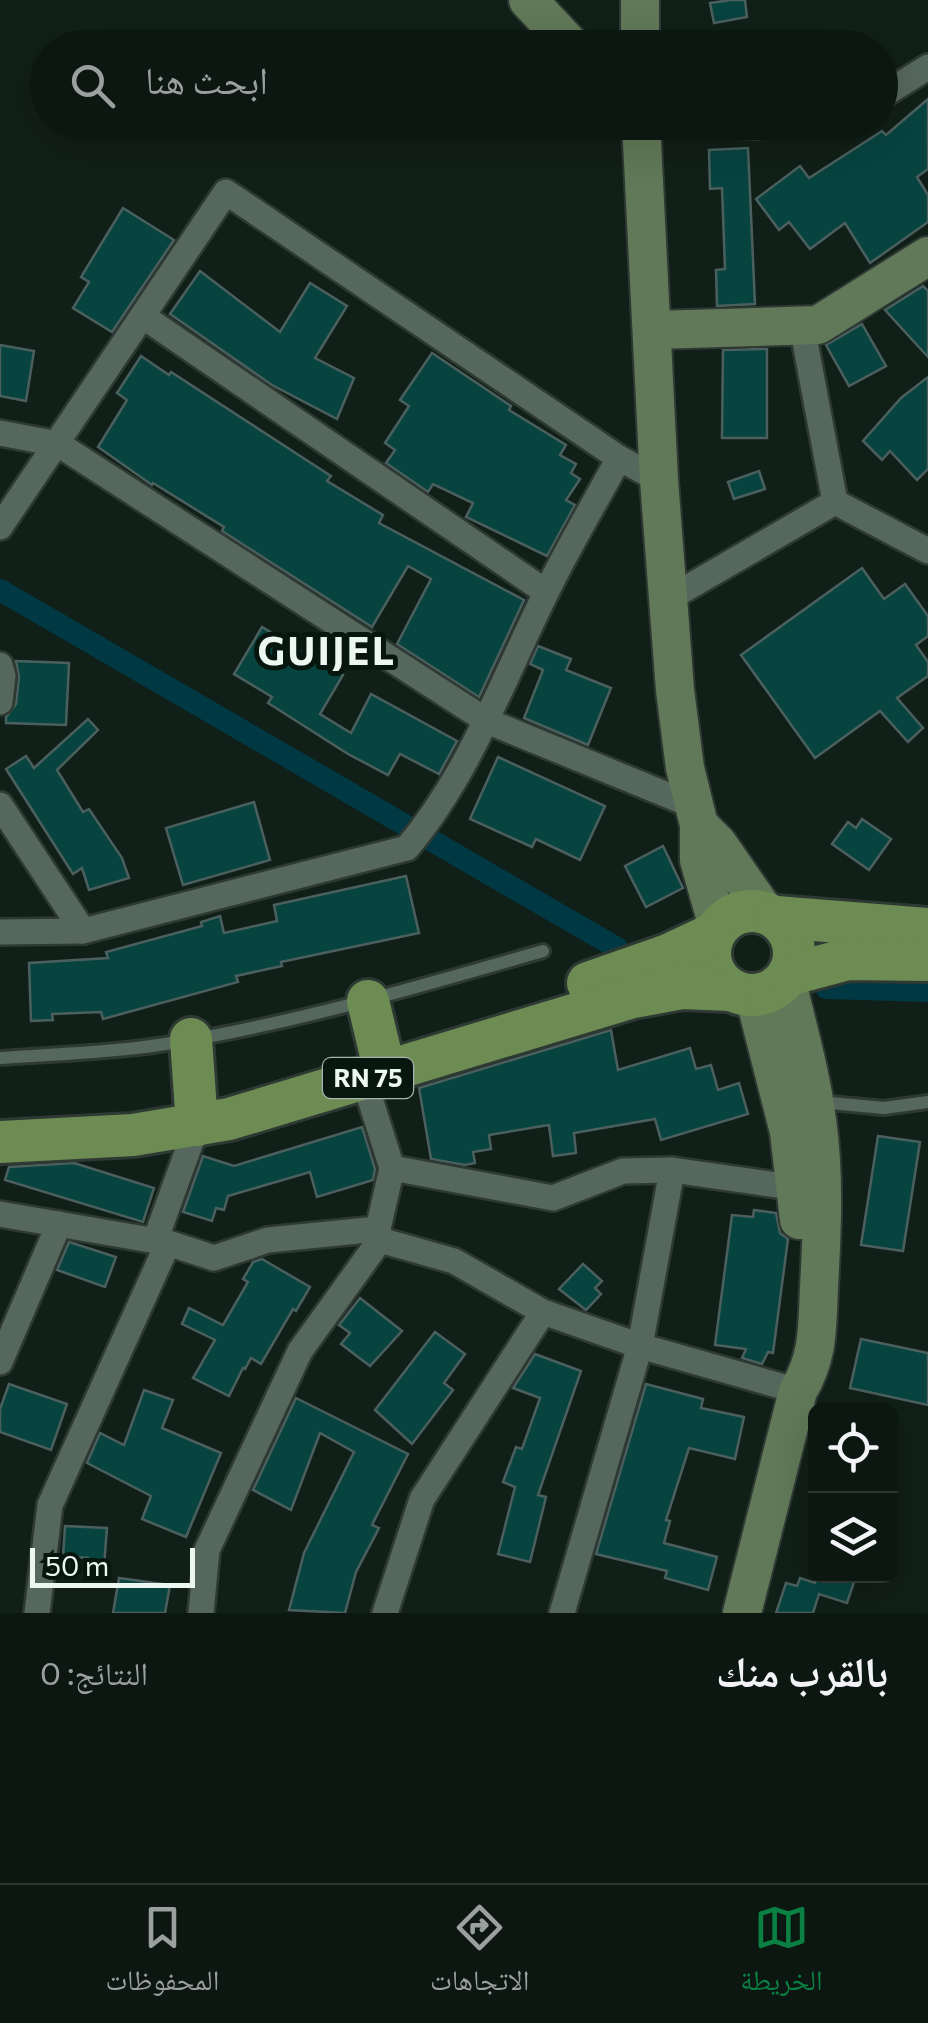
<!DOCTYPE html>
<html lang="ar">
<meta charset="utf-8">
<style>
body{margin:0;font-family:Commissioner,"Noto Naskh Arabic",sans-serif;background:#15201a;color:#f1f3f6;direction:rtl}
.controls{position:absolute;right:30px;bottom:30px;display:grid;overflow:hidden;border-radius:15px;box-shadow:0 10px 40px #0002}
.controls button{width:90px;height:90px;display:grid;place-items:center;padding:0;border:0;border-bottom:2px solid #2c3631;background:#0c1711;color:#f1f3f6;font:50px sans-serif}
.scale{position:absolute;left:30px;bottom:25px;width:165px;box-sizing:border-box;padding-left:10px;border:5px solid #edf7f1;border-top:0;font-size:28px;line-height:35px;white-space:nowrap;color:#edf7f1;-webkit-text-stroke:8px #07160e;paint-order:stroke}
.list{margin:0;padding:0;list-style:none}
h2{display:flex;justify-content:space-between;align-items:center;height:130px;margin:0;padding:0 40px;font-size:42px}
h2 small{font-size:32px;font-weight:400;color:#9a9f9f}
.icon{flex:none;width:55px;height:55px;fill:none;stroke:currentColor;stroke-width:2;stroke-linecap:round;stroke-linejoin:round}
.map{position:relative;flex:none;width:928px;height:1613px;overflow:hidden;direction:ltr}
.search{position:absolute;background:#0c1711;box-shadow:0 10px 40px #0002;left:30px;right:30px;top:30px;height:110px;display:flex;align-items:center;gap:25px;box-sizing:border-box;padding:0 35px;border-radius:55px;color:#9a9f9f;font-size:38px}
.sheet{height:270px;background:#0c1711}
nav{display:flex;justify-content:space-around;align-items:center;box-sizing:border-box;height:140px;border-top:2px solid #2c3631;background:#0c1711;font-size:28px;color:#9a9f9f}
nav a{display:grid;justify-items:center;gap:5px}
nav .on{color:#0b8043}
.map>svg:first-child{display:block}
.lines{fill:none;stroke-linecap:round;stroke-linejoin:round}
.canal{stroke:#003843;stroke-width:22}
.building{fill:#07433f;stroke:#4b605e;stroke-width:2.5}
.lane-casing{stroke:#2f3933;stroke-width:18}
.street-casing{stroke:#2f3933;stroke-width:30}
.secondary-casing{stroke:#2f3933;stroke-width:42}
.primary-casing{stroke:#2f3933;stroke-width:48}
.lane{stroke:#56675d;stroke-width:12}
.street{stroke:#56675d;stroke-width:25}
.secondary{stroke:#617958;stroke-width:38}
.primary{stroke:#6c8c54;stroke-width:42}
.labels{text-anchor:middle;stroke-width:10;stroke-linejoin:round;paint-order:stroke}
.shield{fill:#07160e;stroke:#a8b4ad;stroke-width:2.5}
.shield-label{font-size:25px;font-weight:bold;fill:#edf7f1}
.district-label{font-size:38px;font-weight:bold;letter-spacing:2.5px;fill:#edf7f1;stroke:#07160e}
</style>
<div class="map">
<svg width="928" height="1613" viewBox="0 0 928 1613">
<rect width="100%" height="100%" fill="#101f17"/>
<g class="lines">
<g class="canal">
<path d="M0,590L617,948"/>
<path d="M826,988L928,991"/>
</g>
</g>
<g class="building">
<path d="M731,0H745L747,17L714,23L710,3Z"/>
<path d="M928,99V169L917,177L928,195V222L870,263L845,223L810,249L789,222L779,230L756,199L800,166L809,178L882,131L886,135Z"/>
<path d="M748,148L755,304L717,306L716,270L725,269L722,188L710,189L709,150Z"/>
<path d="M123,208L174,240L112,332L73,308L89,282L81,277Z"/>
<path d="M200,271L280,332L310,283L347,306L315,358L354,378L337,419L272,385L170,314Z"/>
<path d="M923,286L928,291V357L885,310Z"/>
<path d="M862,324L886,366L849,386L826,345Z"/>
<path d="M0,345L34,351L26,401L0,396Z"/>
<path d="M767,349V438H722L723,350Z"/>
<path d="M432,353L511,406L509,410L566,445L560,455L576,464L571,473L580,479L566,500L575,505L547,556L466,517L473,503L433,484L428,492L386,463L395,450L385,443L409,406L400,400Z"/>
<path d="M141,356L169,375L171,372L331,476L327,481L383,515L379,523L524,600L479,697L397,644L431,579L408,566L372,627L222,531L224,527L153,483L152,485L98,447L127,400L117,393Z"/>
<path d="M928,377V469L917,480L890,451L882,460L863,441L901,398Z"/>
<path d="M759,471L765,489L734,499L728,482Z"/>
<path d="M862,568L884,599L905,584L928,616V636L916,645L928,662V676L897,698L923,728L908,742L880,711L815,758L741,655Z"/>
<path d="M262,627L343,675L320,714L351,733L371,694L457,741L439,774L400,754L388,775L348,754L268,703L272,697L234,674Z"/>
<path d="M538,646L571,659L566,670L611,688L588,745L524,718L543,670L530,664Z"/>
<path d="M16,661L69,663L66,725L6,723V717L16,704L19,677Z"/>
<path d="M88,719L98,730L57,770L83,812L89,809L122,858L129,878L89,890L82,868L73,874L6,769L26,756L34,768Z"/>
<path d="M498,757L605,806L580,860L536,839L532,847L470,819Z"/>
<path d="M254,802L270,860L183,885L166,828Z"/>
<path d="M862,819L891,839L869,870L832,844L848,822L856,828Z"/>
<path d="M663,846L683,888L646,907L625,866Z"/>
<path d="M406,876L419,933L281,962L282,966L236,976L238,982L103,1019L101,1012L52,1014L53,1020L31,1021L29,963L108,958L106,952L202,926L201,922L220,916L224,933L277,921L274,905Z"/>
<path d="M611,1030L618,1070L690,1048L696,1069L711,1065L718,1090L739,1083L748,1114L661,1140L655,1119L574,1133L576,1153L553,1156L549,1125L489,1135L491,1149L473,1152L475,1163L465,1165L431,1159L419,1088Z"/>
<path d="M362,1127L375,1169L373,1180L317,1197L310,1172L228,1196L224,1210L216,1208L212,1221L183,1212L203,1156L234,1166Z"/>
<path d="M878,1136L920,1142L903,1251L861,1245Z"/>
<path d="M74,1163L154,1188L143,1222L5,1180L9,1167Z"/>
<path d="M754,1210L776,1213L780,1233L788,1239L773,1353L768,1352L762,1364L742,1358L746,1349L715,1345L732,1215L753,1217Z"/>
<path d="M69,1242L116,1257L105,1287L57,1270Z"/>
<path d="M262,1259L310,1287L296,1311L293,1309L261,1364L251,1358L245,1369L243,1368L229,1396L193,1378L215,1340L182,1324L189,1308L223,1325L248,1282L243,1279L253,1262Z"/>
<path d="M583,1264L602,1281L595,1288L601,1294L586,1310L559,1289Z"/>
<path d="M360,1298L402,1331L370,1366L341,1344L350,1333L339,1325Z"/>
<path d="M435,1332L465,1354L444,1383L453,1390L412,1444L375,1410Z"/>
<path d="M861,1339L928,1353V1405L850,1388Z"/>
<path d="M535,1354L581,1371L538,1495L546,1497L530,1562L498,1554L515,1487L503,1482L516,1447L522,1449L540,1398L513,1388Z"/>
<path d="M9,1384L67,1404L51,1450L0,1432V1409Z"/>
<path d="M646,1384L703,1399L701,1408L744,1417L735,1459L689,1448L666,1520L670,1521L664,1543L717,1557L708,1590L665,1578L667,1571L596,1554Z"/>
<path d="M144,1390L173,1400L162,1428L221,1453L186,1537L142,1519L151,1496L87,1463L100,1433L124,1445Z"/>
<path d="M296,1398L408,1454L372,1525L379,1528L356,1572L345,1613L289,1610L304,1553L354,1452L320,1433L291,1510L253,1490Z"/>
<path d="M65,1526L107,1528L104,1566L88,1565V1558L63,1556Z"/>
<path d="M818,1576H856L847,1603L819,1594L813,1613H776L786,1583L797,1586L800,1578L815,1583Z"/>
<path d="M119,1578L170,1585L165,1613H113Z"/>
</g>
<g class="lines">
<g class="lane-casing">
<g id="lane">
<path d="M0,1058C53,1054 107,1053 159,1045C290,1025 417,987 543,951"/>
<path d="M820,1102L884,1108L928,1102"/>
</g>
</g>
<g class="street-casing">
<g id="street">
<path d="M880,97L928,67"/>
<path d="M689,122L756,126L775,122"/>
<path d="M144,317L546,592"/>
<path d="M0,433L58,444L487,721L694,806"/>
<path d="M835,502L928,551"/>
<path d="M0,527L226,192L619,458L659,480"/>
<path d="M668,599L835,502L802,326"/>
<path d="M0,665L3,676L0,702"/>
<path d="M0,805L83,931"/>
<path d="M0,932L83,931L407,848C470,773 503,679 546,593C568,547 595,503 619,458"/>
<path d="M364,1080L392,1168"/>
<path d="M0,1214L168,1243"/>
<path d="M378,1229L392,1168L553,1198L623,1171L672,1170"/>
<path d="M155,1241L197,1125"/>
<path d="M0,1362L59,1224"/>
<path d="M37,1613L50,1505L168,1243L214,1258L268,1240L378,1229L380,1240L454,1261L543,1312L640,1346L798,1391"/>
<path d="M201,1613L207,1550L300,1351L380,1240"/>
<path d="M385,1613L422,1499L543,1312"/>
<path d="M562,1613L640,1346L672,1170L798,1188"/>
</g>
</g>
<g class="secondary-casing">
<g id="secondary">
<path d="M528,0L573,48"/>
<path d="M640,0V48"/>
<path d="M641,122L659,480L675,690L685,768L699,825V860L718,927"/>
<path d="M653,330L818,325L928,256"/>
<path d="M699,825L718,844L765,912"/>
<path d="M754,995L789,1132L799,1220"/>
<path d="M742,1613L798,1391C819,1356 817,1328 819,1288C822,1232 825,1176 817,1120C811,1073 797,1025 786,978"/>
</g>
</g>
<g class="primary-casing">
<g id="primary">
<circle cx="752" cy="953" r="42"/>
<path d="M776,917L928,929"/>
<path d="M788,975L848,959L928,960"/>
<path d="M588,983L668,955L713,934"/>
<path d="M368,1001L380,1051"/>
<path d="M191,1039L197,1125"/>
<path d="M0,1142L133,1135L229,1119L633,997L682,988L730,990"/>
</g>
</g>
<use href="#lane" class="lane"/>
<use href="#street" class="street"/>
<use href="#secondary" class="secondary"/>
<use href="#primary" class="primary"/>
</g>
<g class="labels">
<rect class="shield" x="323" y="1058" width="90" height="40" rx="8"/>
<g class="shield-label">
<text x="368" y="1087">RN 75</text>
</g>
<g class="district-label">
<text x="327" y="665">GUIJEL</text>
</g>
</g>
</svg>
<div class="controls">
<button><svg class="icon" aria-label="locate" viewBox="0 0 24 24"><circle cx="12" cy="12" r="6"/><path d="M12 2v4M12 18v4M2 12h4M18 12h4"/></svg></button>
<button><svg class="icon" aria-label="layers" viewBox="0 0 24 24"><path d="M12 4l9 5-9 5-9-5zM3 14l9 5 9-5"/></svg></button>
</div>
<div class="scale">50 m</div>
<div class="search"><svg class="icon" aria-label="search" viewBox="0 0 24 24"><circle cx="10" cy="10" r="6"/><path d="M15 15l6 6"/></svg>ابحث هنا</div>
</div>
<section class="sheet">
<h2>بالقرب منك<small>النتائج: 0</small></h2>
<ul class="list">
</ul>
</section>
<nav>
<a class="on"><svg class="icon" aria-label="map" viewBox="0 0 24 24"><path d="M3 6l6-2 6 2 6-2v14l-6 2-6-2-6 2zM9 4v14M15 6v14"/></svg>الخريطة</a>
<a><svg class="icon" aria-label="directions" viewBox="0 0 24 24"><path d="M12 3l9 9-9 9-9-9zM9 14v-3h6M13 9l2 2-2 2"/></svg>الاتجاهات</a>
<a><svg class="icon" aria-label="saved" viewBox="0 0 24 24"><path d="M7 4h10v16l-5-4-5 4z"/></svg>المحفوظات</a>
</nav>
